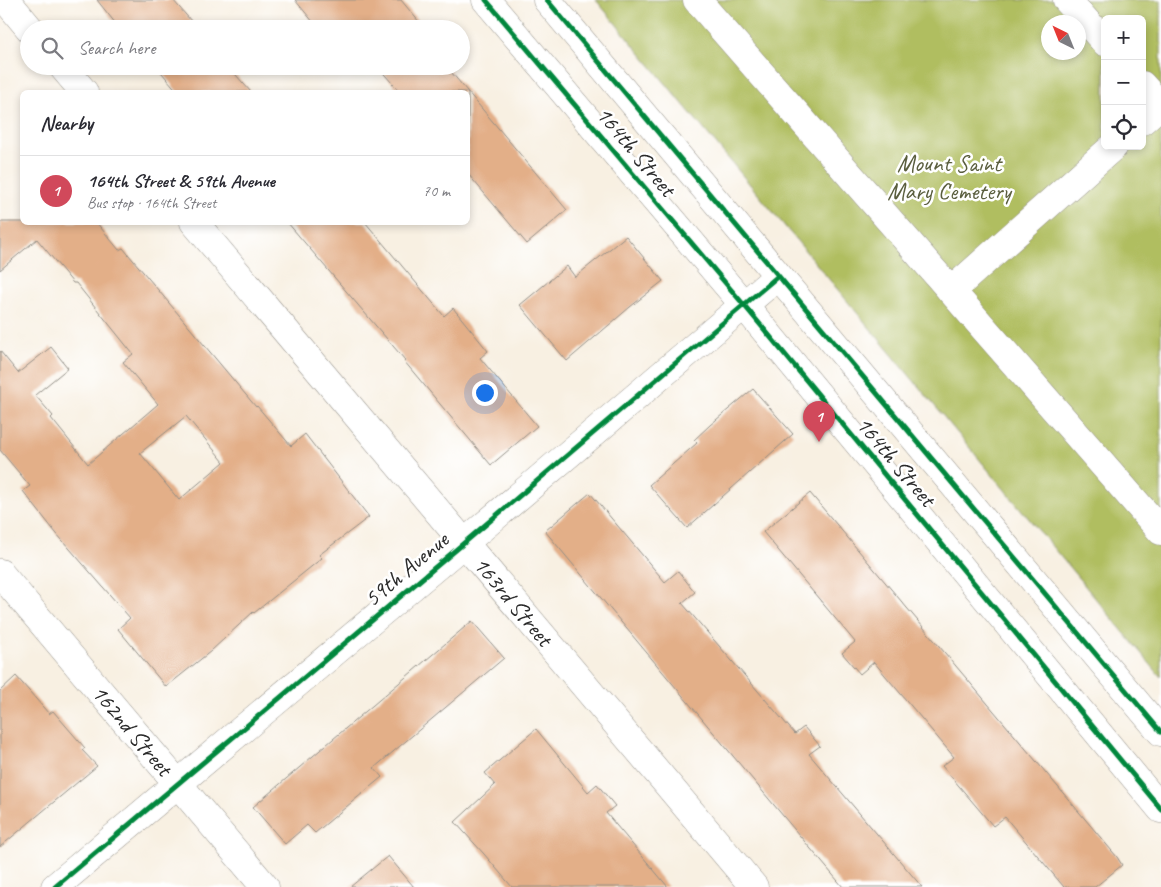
<!DOCTYPE html>
<meta charset="utf-8">
<style>
body{margin:0;font-family:Caveat,sans-serif;background:#f7f7f7;color:#2b2b33}
.controls{position:absolute;right:15px;top:15px;display:grid;overflow:hidden;border-radius:8px;box-shadow:0 2px 8px #0003}
.controls button{width:45px;height:45px;display:grid;place-items:center;padding:0;border:0;border-bottom:1px solid #e1e1e2;background:#fff;color:#2b2b33;font:25px sans-serif}
.compass{position:absolute;left:1041px;top:15px;width:45px;height:45px;border-radius:50%;background:#fff;box-shadow:0 2px 8px #0003;rotate:317deg}
.you{position:absolute;left:484px;top:392px;width:18px;height:18px;margin:-12px;border:4px solid #fff;border-radius:50%;background:#1a73e8;box-shadow:0 0 0 8px #1a73e833}
.badge{display:grid;place-items:center;width:32px;height:32px;border-radius:50%;background:#d1495b;color:#fff;font-size:16px;font-weight:700}
.pin{position:absolute;translate:-50% -41px;filter:drop-shadow(0 1px 2px #0008)}
.pin::after{content:'';position:absolute;top:26px;width:18px;height:15px;background:inherit;clip-path:polygon(0 0,100% 0,50% 100%)}
.list{margin:0;padding:0;list-style:none}
h2{display:flex;justify-content:space-between;align-items:center;height:65px;margin:0;padding:0 20px;font-size:21px}
h2 small{font-size:16px;font-weight:400;color:#7c7c81}
.list li{display:grid;grid-template-columns:32px 1fr auto;gap:15px;align-items:center;box-sizing:border-box;height:70px;padding:0 20px;border-top:1px solid #e1e1e2}
.list b{display:block;font-size:19px;white-space:nowrap}
.list p{margin:0;font-size:16px;white-space:nowrap;color:#7c7c81}
.list em{font-size:16px;font-style:normal;color:#7c7c81}
.icon{flex:none;width:28px;height:28px;fill:none;stroke:currentColor;stroke-width:2;stroke-linecap:round;stroke-linejoin:round}
.map{position:relative;flex:none;width:1161px;height:887px;overflow:hidden}
.search{position:absolute;background:#fff;box-shadow:0 2px 8px #0003;left:20px;top:20px;width:450px;height:55px;display:flex;align-items:center;gap:12px;box-sizing:border-box;padding:0 18px;border-radius:28px;color:#7c7c81;font-size:19px}
.panel{position:absolute;background:#fff;box-shadow:0 2px 8px #0003;left:20px;top:90px;width:450px;height:135px;border-radius:8px}
.map>svg:first-child{display:block}
.green{fill:#b0be61;stroke:#6e7446;fill-rule:evenodd}
.building{fill:#e3af88;fill-rule:evenodd}
.lines{fill:none;stroke-linecap:round;stroke-linejoin:round}
.minor-casing{stroke:#928e86;stroke-width:29}
.minor{stroke:#fff;stroke-width:28}
.cycleway-casing{stroke:#fff;stroke-width:8}
.cycleway{stroke:#00873e;stroke-width:5}
.labels{text-anchor:middle;stroke-width:5;stroke-linejoin:round;paint-order:stroke}
.street-label{font-size:24px;fill:#2b2b2b;stroke:#fff}
.park-label{font-size:24px;fill:#5a5e3e;stroke:#fff}
</style>
<div class="map">
<svg width="1161" height="887" viewBox="0 0 1161 887">
<rect width="100%" height="100%" fill="#fff"/>
<filter id="ink" filterUnits="userSpaceOnUse"><feTurbulence type="fractalNoise" baseFrequency=".02" numOctaves="2"/><feDisplacementMap in="SourceGraphic" scale="10" xChannelSelector="R" yChannelSelector="G"/><feConvolveMatrix kernelMatrix="1 2 1 2 8 2 1 2 1" color-interpolation-filters="sRGB"/></filter>
<filter id="wash" filterUnits="userSpaceOnUse"><feTurbulence type="fractalNoise" baseFrequency=".0096" numOctaves="4" result="noise"/><feDisplacementMap in="SourceGraphic" scale="20" xChannelSelector="R" yChannelSelector="G"/><feGaussianBlur stdDeviation="1.12" result="paint"/><feColorMatrix in="noise" values="0 0 0 0 0 0 0 0 0 0 0 0 0 0 0 0 0 1.4 0 .05"/><feComposite in="paint" operator="in"/></filter>
<g filter="url(#wash)">
<rect width="100%" height="100%" fill="#f8f0e2"/>
<path class="green" d="M596,0H1161V677ZM1105,19H1142V146H1105ZM1048,22H1078V52H1048Z"/>
<g id="blocks">
<g class="building">
<path d="M97,0H173L198,29H120Z"/>
<path d="M295,0H401L420,23L412,29H319Z"/>
<path d="M156,66H228L251,92H178Z"/>
<path d="M350,66H367L357,74Z"/>
<path d="M377,66H446L567,210L527,244L468,174V92H400Z"/>
<path d="M0,222H96L119,250L123,248L256,407L257,406L291,446L305,434L369,517L319,555L322,558L254,613L253,612L211,651L166,687L118,629L130,618L56,533L23,491L30,486L0,450V351L18,373L51,347L68,368L35,395L53,416L51,418L88,464L158,404L123,362L133,354L76,283H73L37,239L0,270ZM186,416L224,462L179,500L140,453Z"/>
<path d="M287,222H365L444,316L453,308L488,351L480,358L537,426L491,465L404,361L405,360Z"/>
<path d="M626,236L663,281L630,307L567,361L520,305L567,266L575,277Z"/>
<path d="M753,389L793,434L687,528L649,485L697,443L694,440L710,425Z"/>
<path d="M590,493L665,582L678,571L695,592L682,603L795,734L804,727L820,746L809,754L922,887H843L789,823L545,531Z"/>
<path d="M810,493L1117,857L1122,865L1095,887H1064L1005,817L993,826L942,766L954,757L874,662L860,674L842,653L855,642L763,532Z"/>
<path d="M472,621L504,658L374,768L382,777L315,833L307,825L285,844L253,807Z"/>
<path d="M16,676L49,714L53,711L85,748L82,750L97,766L0,847V691Z"/>
<path d="M536,729L588,792L597,784L615,806L606,813L668,887H512L484,854L455,822L495,785L485,773Z"/>
<path d="M388,856L414,887H350Z"/>
</g>
</g>
</g>
<g filter="url(#ink)">
<use href="#blocks" fill-opacity="0" stroke="#928e86" stroke-width="1"/>
<g class="lines">
<g class="minor-casing">
<g id="minor">
<path d="M6,0L30,29"/>
<path d="M486,0L744,305L1161,809"/>
<path d="M547,0L1161,732"/>
<path d="M697,0L1161,531"/>
<path d="M1067,0L1105,42"/>
<path d="M62,66L84,92"/>
<path d="M1142,85L1160,105"/>
<path d="M1142,121L1161,104"/>
<path d="M194,222L754,887"/>
<path d="M951,291L1114,146"/>
<path d="M0,573L265,887"/>
<path d="M55,887L464,543L778,276"/>
</g>
</g>
<use href="#minor" class="minor"/>
<g class="cycleway-casing">
<g id="cycleway">
<path d="M486,0L744,305L1161,809"/>
<path d="M547,0L1161,732"/>
<path d="M55,887L464,543L778,276"/>
</g>
</g>
<use href="#cycleway" class="cycleway"/>
</g>
</g>
<g class="labels">
<g class="street-label">
<text transform="translate(636 151) rotate(50)" y="8">164th Street</text>
<text transform="translate(896 461) rotate(50)" y="8">164th Street</text>
<text transform="translate(406 569) rotate(-40)" y="8">59th Avenue</text>
<text transform="translate(513 601) rotate(50)" y="8">163rd Street</text>
<text transform="translate(132 730) rotate(50)" y="8">162nd Street</text>
</g>
<g class="park-label">
<text x="949" y="171">Mount Saint<tspan x="949" dy="28">Mary Cemetery</tspan></text>
</g>
</g>
</svg>
<div class="controls">
<button>+</button>
<button>−</button>
<button><svg class="icon" aria-label="locate" viewBox="0 0 24 24"><circle cx="12" cy="12" r="6"/><path d="M12 2v4M12 18v4M2 12h4M18 12h4"/></svg></button>
</div>
<svg class="compass" viewBox="-18 -18 36 36"><path d="M0-13l5 13h-10z" fill="#e53935"/><path d="M0 13l5-13h-10z" fill="#7c7c81"/></svg>
<div class="you"></div>
<div class="pin badge" style="left:819px;top:442px">1</div>
<div class="search"><svg class="icon" aria-label="search" viewBox="0 0 24 24"><circle cx="10" cy="10" r="6"/><path d="M15 15l6 6"/></svg>Search here</div>
<section class="panel">
<h2>Nearby<small></small></h2>
<ul class="list">
<li><span class="badge">1</span><div><b>164th Street &amp; 59th Avenue</b><p>Bus stop · 164th Street</p></div><em>70 m</em></li>
</ul>
</section>
</div>
